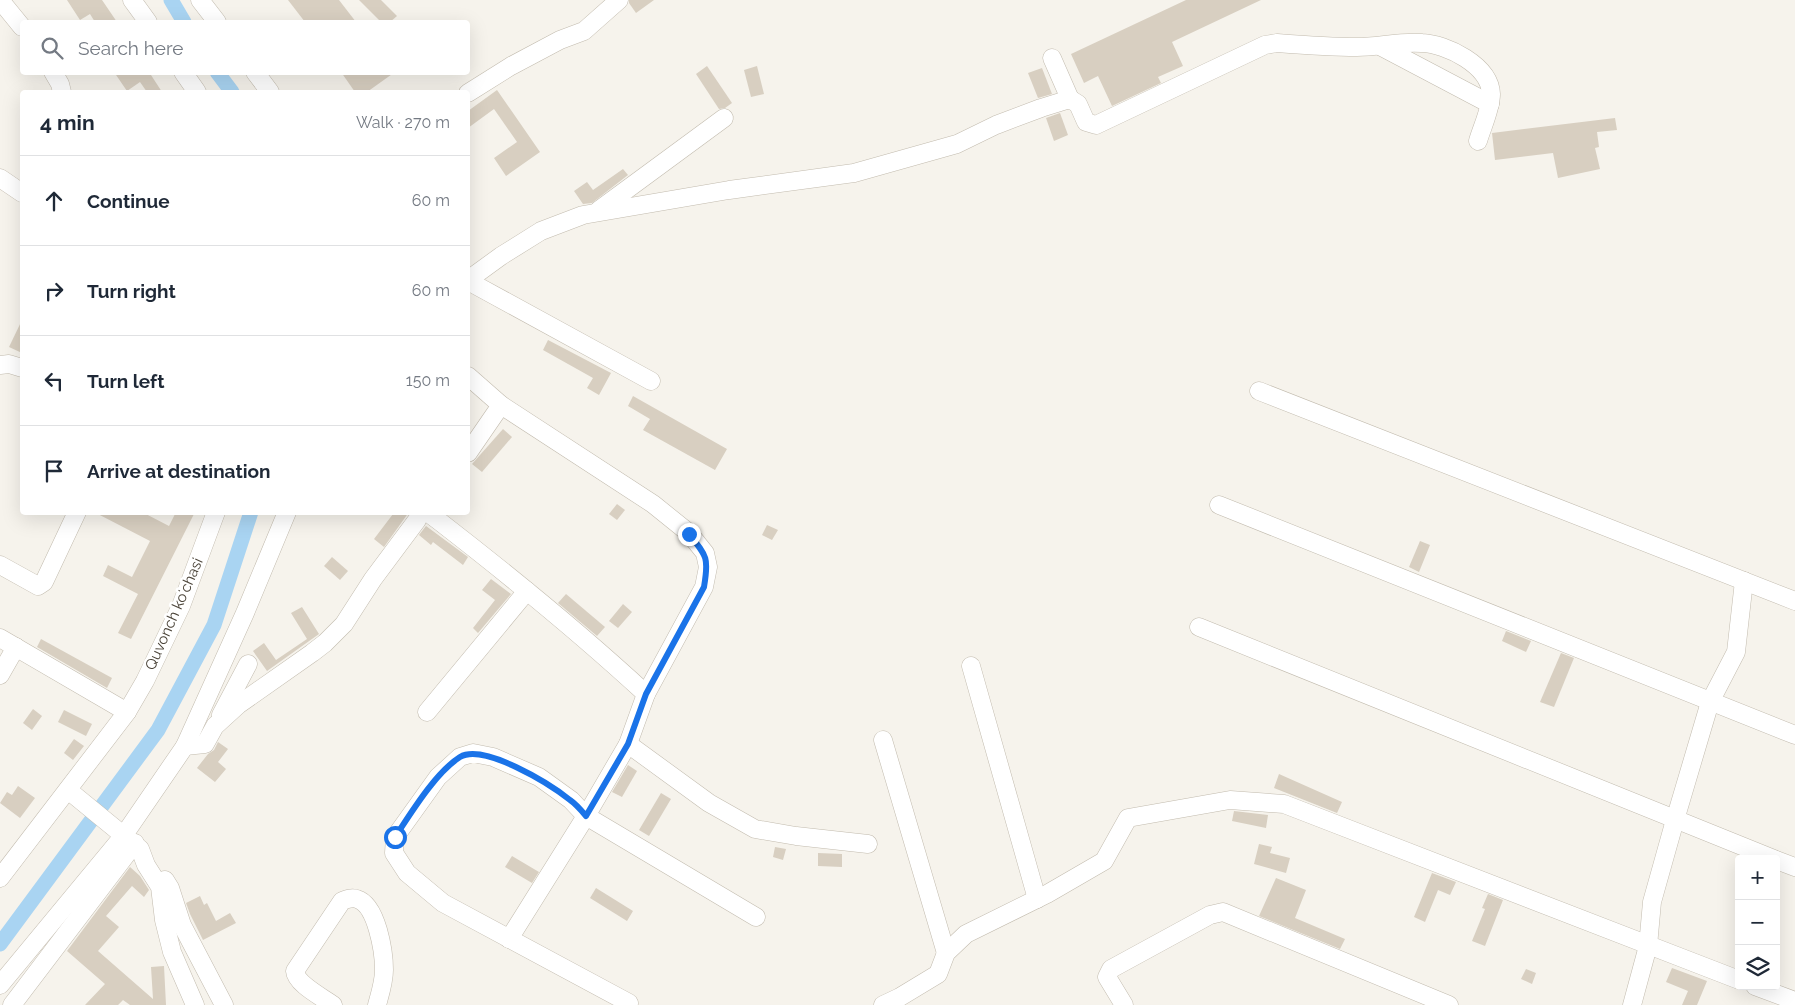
<!DOCTYPE html>
<meta charset="utf-8">
<style>
body{margin:0;font-family:Raleway,sans-serif;background:#f6f6f7;color:#1f2937}
.controls{position:absolute;right:15px;bottom:15px;display:grid;overflow:hidden;border-radius:5px;box-shadow:0 5px 20px #0002}
.controls button{width:45px;height:45px;display:grid;place-items:center;padding:0;border:0;border-bottom:1px solid #e0e1e3;background:#fff;color:#1f2937;font:25px sans-serif}
.stop{position:absolute;width:15px;height:15px;margin:-11px;border:4px solid #1a73e8;border-radius:50%;background:#fff}
.stop.end{background:#1a73e8;border-color:#fff;box-shadow:0 1px 5px #0008}
.list{margin:0;padding:0;list-style:none}
h2{display:flex;justify-content:space-between;align-items:center;height:65px;margin:0;padding:0 20px;font-size:21px}
h2 small{font-size:16px;font-weight:400;color:#747a83}
.list li{display:grid;grid-template-columns:32px 1fr auto;gap:15px;align-items:center;box-sizing:border-box;height:90px;padding:0 20px;border-top:1px solid #e0e1e3}
.list b{display:block;font-size:19px;white-space:nowrap}
.list em{font-size:16px;font-style:normal;color:#747a83}
.icon{flex:none;width:28px;height:28px;fill:none;stroke:currentColor;stroke-width:2;stroke-linecap:round;stroke-linejoin:round}
.map{position:relative;flex:none;width:1795px;height:1005px;overflow:hidden}
.search{position:absolute;background:#fff;box-shadow:0 5px 20px #0002;left:20px;top:20px;width:450px;height:55px;display:flex;align-items:center;gap:12px;box-sizing:border-box;padding:0 18px;border-radius:5px;color:#747a83;font-size:19px}
.panel{position:absolute;background:#fff;box-shadow:0 5px 20px #0002;left:20px;top:90px;width:450px;height:425px;border-radius:5px}
.map>svg:first-child{display:block}
.lines{fill:none;stroke-linecap:round;stroke-linejoin:round}
.canal{stroke:#a9d4f2;stroke-width:15}
.building{fill:#d8cfc1}
.minor-casing{stroke:#c2bbae;stroke-width:19}
.minor{stroke:#fff;stroke-width:18}
.route{stroke:#1a73e8;stroke-width:6}
.labels{text-anchor:middle;stroke-width:5;stroke-linejoin:round;paint-order:stroke}
.street-label{font-size:15px;fill:#4b4439;stroke:#fff}
</style>
<div class="map">
<svg width="1795" height="1005" viewBox="0 0 1795 1005">
<rect width="100%" height="100%" fill="#f6f3ec"/>
<g class="lines">
<g class="canal">
<path d="M171,0L184,22"/>
<path d="M217,72L232,92"/>
<path d="M0,944L158,730L214,625L251,512"/>
</g>
</g>
<g class="building">
<path d="M67,0H102L117,22H95L90,14L80,20Z"/>
<path d="M288,0H339L356,22H305Z"/>
<path d="M359,0H381L397,16L390,22H381Z"/>
<path d="M629,0H654L636,13L629,3Z"/>
<path d="M1186,0H1261L1172,42L1183,66L1158,77L1161,83L1112,106L1098,76L1084,83L1071,54Z"/>
<path d="M707,66L732,103L725,108L719,109L696,74Z"/>
<path d="M757,66L764,94L751,97L744,70Z"/>
<path d="M1042,68L1052,94L1038,98L1028,73Z"/>
<path d="M114,72H155L151,75L162,92H147L140,82L127,91Z"/>
<path d="M341,72H395L367,92H355Z"/>
<path d="M497,90L540,152L506,176L494,158L517,142L494,109L468,128V111Z"/>
<path d="M1060,113L1068,135L1054,141L1046,118Z"/>
<path d="M1615,118L1617,130L1597,132L1599,147L1595,148L1600,169L1558,178L1553,153L1495,160L1492,133Z"/>
<path d="M623,169L628,175L592,203L583,204L574,191L587,182L593,190Z"/>
<path d="M22,320V353L9,347Z"/>
<path d="M548,340L611,373L599,395L587,388L593,378L543,350Z"/>
<path d="M633,396L727,449L715,470L643,430L650,419L628,406Z"/>
<path d="M503,429L512,437L482,472L472,464Z"/>
<path d="M617,504L625,510L617,520L609,514Z"/>
<path d="M94,512H142L169,526L176,512H195L131,639L118,633L138,594L103,576L108,565L132,577L150,541Z"/>
<path d="M391,512H409L384,547L374,539L393,514Z"/>
<path d="M767,525L778,530L772,540L762,535Z"/>
<path d="M426,526L468,557L463,565L433,542L431,545L419,535Z"/>
<path d="M1420,541L1430,545L1419,572L1409,567Z"/>
<path d="M332,557L348,571L340,580L324,566Z"/>
<path d="M491,579L511,594L478,633L473,628L495,600L482,590Z"/>
<path d="M566,594L605,627L597,636L558,603Z"/>
<path d="M623,604L632,612L618,628L609,621Z"/>
<path d="M302,607L319,634L267,671L253,651L264,643L276,660L307,639L291,613Z"/>
<path d="M1506,631L1531,641L1526,652L1502,641Z"/>
<path d="M41,639L112,678L107,688L37,647Z"/>
<path d="M1561,653L1574,658L1554,707L1540,702Z"/>
<path d="M33,709L42,716L32,730L23,723Z"/>
<path d="M64,710L92,724L86,736L58,722Z"/>
<path d="M74,739L84,746L73,760L64,753Z"/>
<path d="M218,742L228,749L218,762L226,769L215,782L197,768L208,754L214,750Z"/>
<path d="M628,765L637,771L622,797L612,792Z"/>
<path d="M1279,774L1342,802L1337,813L1274,788Z"/>
<path d="M18,786L35,798L20,818L0,803L7,792L12,795Z"/>
<path d="M661,793L671,799L649,836L639,830Z"/>
<path d="M1234,811L1268,815L1266,828L1232,821Z"/>
<path d="M1259,844L1272,847L1270,853L1290,858L1286,873L1254,864Z"/>
<path d="M775,847L786,849L783,860L773,857Z"/>
<path d="M818,853L842,854V867L818,866Z"/>
<path d="M512,856L539,872L532,883L505,867Z"/>
<path d="M130,867L140,876L149,890L144,897L132,886L106,916L119,927L98,951L153,999L151,967L164,966L166,1005H130L123,1000L118,1005H85L105,984L67,951Z"/>
<path d="M1432,873L1456,882L1450,895L1438,890L1425,922L1414,917Z"/>
<path d="M1276,878L1306,890L1295,918L1345,939L1340,949L1259,916Z"/>
<path d="M596,888L633,911L627,921L590,898Z"/>
<path d="M1488,894L1503,900L1485,946L1472,941L1485,909L1482,908Z"/>
<path d="M200,896L204,905L207,903L216,921L230,913L236,923L203,940L190,914L186,903Z"/>
<path d="M1672,968L1707,981L1697,1005H1682L1688,991L1666,982Z"/>
<path d="M1526,969L1536,973L1532,984L1521,979Z"/>
</g>
<g class="lines">
<g class="minor-casing">
<g id="minor">
<path d="M0,0L22,27"/>
<path d="M132,0L148,22"/>
<path d="M200,0L217,22"/>
<path d="M1380,46L1490,104"/>
<path d="M1052,58L1070,99"/>
<path d="M53,72L60,84L62,92"/>
<path d="M183,72L197,92"/>
<path d="M255,72L270,92"/>
<path d="M468,93L511,66L560,40L584,31L619,0"/>
<path d="M0,178L22,193"/>
<path d="M599,210L724,118"/>
<path d="M468,280L501,256L541,231L583,215L729,190L854,173L957,144L996,125L1041,108L1070,99L1078,104L1086,122L1096,125L1265,45L1277,43C1303,45 1330,47 1357,47C1378,47 1401,41 1422,43C1446,44 1490,65 1491,94C1491,109 1482,127 1478,141"/>
<path d="M468,281L651,381"/>
<path d="M0,365L9,364L22,368"/>
<path d="M468,376L501,405L468,453"/>
<path d="M1259,391L1795,601"/>
<path d="M501,405L653,504L689,533L705,553L708,567L704,587L646,694"/>
<path d="M1219,505L1795,735"/>
<path d="M427,512L439,521C510,576 580,633 646,694L628,744L709,803L755,829L796,836L868,844"/>
<path d="M0,565L38,586L44,582L77,512"/>
<path d="M1199,627L1774,859"/>
<path d="M0,638L127,712"/>
<path d="M971,666L1037,899"/>
<path d="M0,675L16,647"/>
<path d="M427,712L527,591"/>
<path d="M221,715L248,664"/>
<path d="M883,740L946,953"/>
<path d="M185,746L205,744L215,726L238,705L312,653L325,643L344,624L373,579L417,520L421,512"/>
<path d="M68,790L140,849L146,865L160,887L164,920L172,952L195,1005"/>
<path d="M1776,860L1795,867"/>
<path d="M0,878L127,712L145,681L181,606L216,512"/>
<path d="M165,880L170,888L182,925L224,1005"/>
<path d="M509,939L586,816L628,744"/>
<path d="M0,985L124,835L185,746L245,613L287,512"/>
<path d="M1755,986L1795,1001"/>
<path d="M629,1003L443,903L407,873L394,853L395,837L438,777L460,757L473,753L493,757L539,777L571,800L586,816L756,917"/>
<path d="M12,1005L135,843"/>
<path d="M333,1005C322,997 296,984 295,971L342,901C347,899 352,897 357,899C377,905 384,952 384,970C384,982 380,994 377,1005"/>
<path d="M883,1005L900,997L938,974L946,953L966,934L1047,894L1104,861L1128,818L1230,800L1284,804L1739,980"/>
<path d="M1124,1005L1107,977L1111,969L1210,915L1223,912L1449,1005"/>
<path d="M1632,1005L1648,946L1652,902L1675,820L1710,702L1736,652L1744,581"/>
</g>
</g>
<use href="#minor" class="minor"/>
</g>
<g class="lines">
<path class="route" d="M395,837C411,813 435,773 460,757C484,743 550,784 570,800C576,804 581,810 586,816L628,744L646,694L704,587C709,558 707,556 689,534"/>
</g>
<g class="labels">
<g class="street-label">
<text transform="translate(174 614) rotate(-66)" y="5">Quvonch koʻchasi</text>
</g>
</g>
</svg>
<div class="controls">
<button>+</button>
<button>−</button>
<button><svg class="icon" aria-label="layers" viewBox="0 0 24 24"><path d="M12 4l9 5-9 5-9-5zM3 14l9 5 9-5"/></svg></button>
</div>
<div class="stop" style="left:395px;top:837px"></div>
<div class="stop end" style="left:689px;top:534px"></div>
<div class="search"><svg class="icon" aria-label="search" viewBox="0 0 24 24"><circle cx="10" cy="10" r="6"/><path d="M15 15l6 6"/></svg>Search here</div>
<section class="panel">
<h2>4 min<small>Walk · 270 m</small></h2>
<ul class="list">
<li><svg class="icon" aria-label="ahead" viewBox="0 0 24 24"><path d="M12 20V5M6 11l6-6 6 6"/></svg><div><b>Continue</b></div><em>60 m</em></li>
<li><svg class="icon" aria-label="right" viewBox="0 0 24 24"><path d="M7 20v-9h11M14 6l5 5-5 5"/></svg><div><b>Turn right</b></div><em>60 m</em></li>
<li><svg class="icon" aria-label="left" viewBox="0 0 24 24"><path d="M17 20v-9H6M10 6l-5 5 5 5"/></svg><div><b>Turn left</b></div><em>150 m</em></li>
<li><svg class="icon" aria-label="arrive" viewBox="0 0 24 24"><path d="M6 21V4h12l-3 4 3 4H6"/></svg><div><b>Arrive at destination</b></div></li>
</ul>
</section>
</div>
